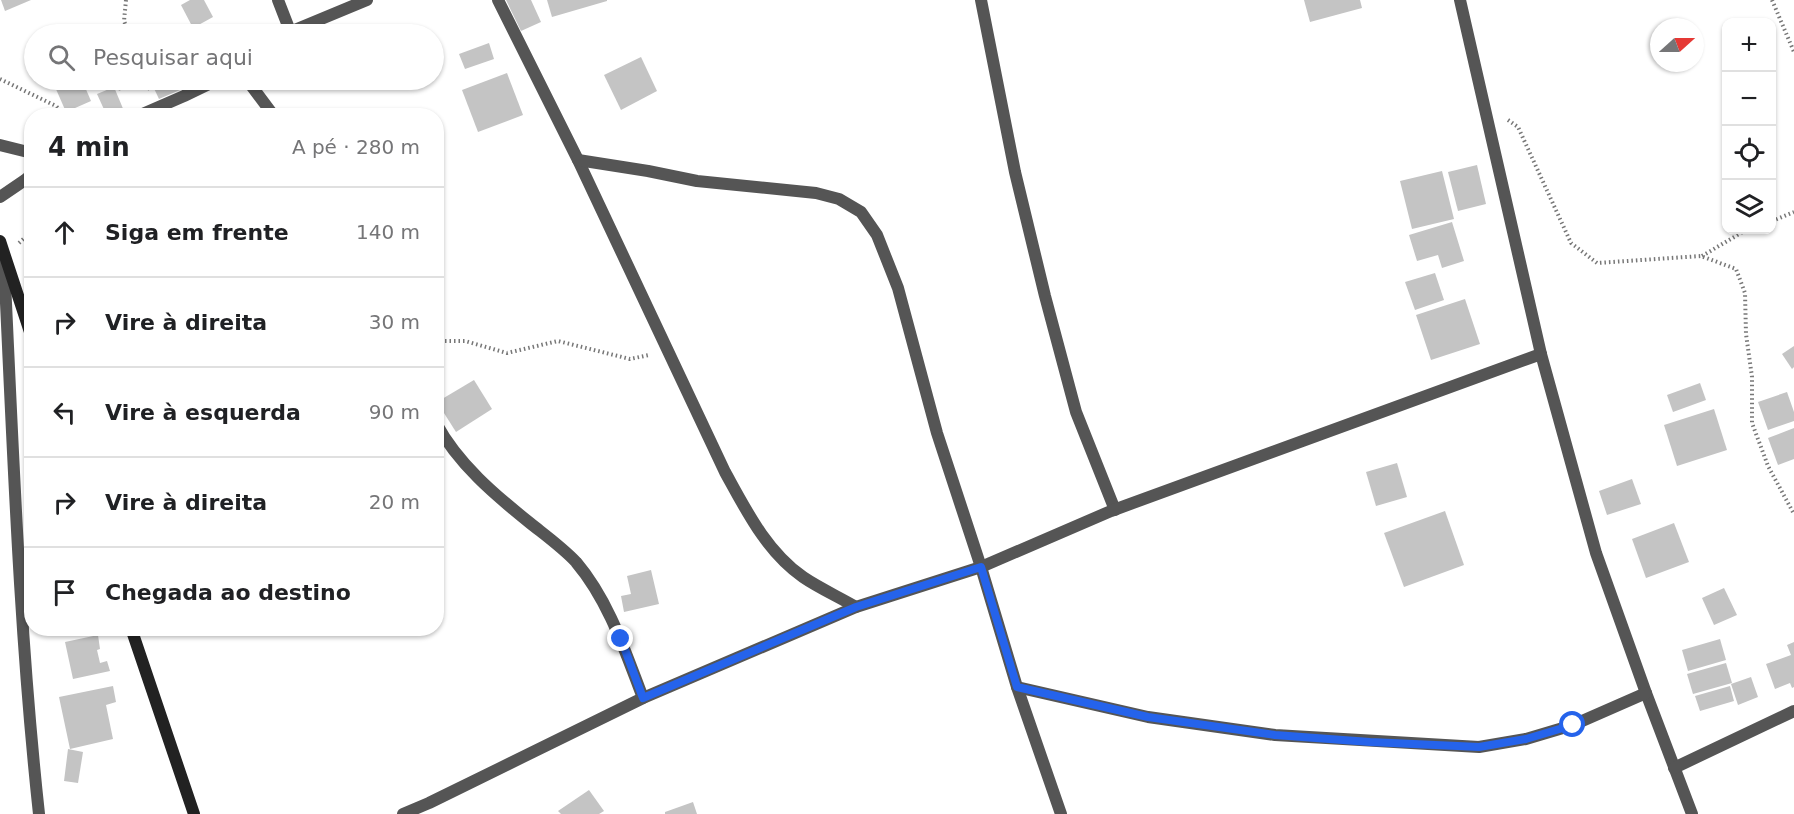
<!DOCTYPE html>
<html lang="pt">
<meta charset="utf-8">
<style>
body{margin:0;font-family:"DejaVu Sans",sans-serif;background:#f6f6f6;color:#202124}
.controls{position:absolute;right:18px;top:18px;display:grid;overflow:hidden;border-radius:12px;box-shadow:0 2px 4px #0004}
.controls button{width:54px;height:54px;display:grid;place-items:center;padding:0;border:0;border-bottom:2px solid #e0e0e0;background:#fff;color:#202124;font:30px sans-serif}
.compass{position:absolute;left:1650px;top:18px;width:54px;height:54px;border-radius:50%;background:#fff;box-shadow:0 2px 4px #0004;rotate:69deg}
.stop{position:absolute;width:18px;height:18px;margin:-14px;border:4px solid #2563eb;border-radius:50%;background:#fff}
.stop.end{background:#2563eb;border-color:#fff;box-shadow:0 2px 6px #0008}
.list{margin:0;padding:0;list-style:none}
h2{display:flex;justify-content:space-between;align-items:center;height:78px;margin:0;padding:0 24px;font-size:26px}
h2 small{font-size:20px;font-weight:400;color:#757577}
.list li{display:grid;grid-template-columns:39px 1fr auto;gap:18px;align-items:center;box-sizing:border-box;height:90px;padding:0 24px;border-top:2px solid #e0e0e0}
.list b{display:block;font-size:22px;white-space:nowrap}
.list em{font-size:20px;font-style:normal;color:#757577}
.icon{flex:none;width:33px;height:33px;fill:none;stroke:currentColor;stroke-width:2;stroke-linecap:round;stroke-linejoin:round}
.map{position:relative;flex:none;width:1794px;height:814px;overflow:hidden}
.search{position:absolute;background:#fff;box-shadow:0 2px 4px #0004;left:24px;top:24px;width:420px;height:66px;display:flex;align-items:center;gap:15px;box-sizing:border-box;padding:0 21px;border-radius:33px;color:#757577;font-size:22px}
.panel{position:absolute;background:#fff;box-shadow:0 2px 4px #0004;left:24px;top:108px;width:420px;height:528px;border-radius:24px}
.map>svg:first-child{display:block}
.building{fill:#c4c4c4}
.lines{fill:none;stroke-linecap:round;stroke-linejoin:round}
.path{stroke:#777;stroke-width:4;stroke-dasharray:1.5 3;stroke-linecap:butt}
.street{stroke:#555;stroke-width:12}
.secondary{stroke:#222;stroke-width:12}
.route{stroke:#2563eb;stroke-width:8}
</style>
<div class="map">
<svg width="1794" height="814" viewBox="0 0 1794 814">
<rect width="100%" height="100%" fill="#fff"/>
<g class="building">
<path d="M1,0H31L5,11Z"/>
<path d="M190,0H204L213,17L193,28L181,5Z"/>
<path d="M506,0H531L541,22L521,31Z"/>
<path d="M547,0H607V1L552,17Z"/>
<path d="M1304,0H1360L1362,8L1310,22Z"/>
<path d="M489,43L494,59L465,69L459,54Z"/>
<path d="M641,57L657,91L621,110L604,75Z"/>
<path d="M507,73L523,115L478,132L462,90Z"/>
<path d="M52,80H82L91,101L66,112Z"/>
<path d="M114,80H143L119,91Z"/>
<path d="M150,80H192L194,84L159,99Z"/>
<path d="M114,87L124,111L114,116H107L97,94Z"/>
<path d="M1477,165L1486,204L1458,211L1448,172Z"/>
<path d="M1442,171L1454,219L1412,229L1400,181Z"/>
<path d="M1452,222L1464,261L1442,268L1438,255L1417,261L1409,235Z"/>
<path d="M1435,273L1444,300L1415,310L1405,282Z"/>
<path d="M1465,299L1480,344L1431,360L1416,315Z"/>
<path d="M1794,346V367L1792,369L1782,354Z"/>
<path d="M474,380L492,409L456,432L437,402Z"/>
<path d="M1700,383L1706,400L1673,412L1667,395Z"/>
<path d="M1787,392L1794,412V421L1768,430L1758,402Z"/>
<path d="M1714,409L1727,450L1677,466L1664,425Z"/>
<path d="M1794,428V459L1778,465L1768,438Z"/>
<path d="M1397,463L1407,497L1376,506L1366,472Z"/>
<path d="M1632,479L1641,504L1607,515L1599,491Z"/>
<path d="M1445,511L1464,565L1404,587L1384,533Z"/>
<path d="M1674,523L1689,562L1646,578L1632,539Z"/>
<path d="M651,570L659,604L624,612L621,596L631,594L627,576Z"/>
<path d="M1724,588L1737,615L1714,625L1702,598Z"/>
<path d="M98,635L100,649L97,650L100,663L107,661L110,671L73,679L65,642Z"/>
<path d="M1720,639L1726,660L1688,671L1682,650Z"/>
<path d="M1794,642V687L1792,688L1790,683L1775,689L1766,664L1791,655L1787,645Z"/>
<path d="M1726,663L1732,683L1693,694L1687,674Z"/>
<path d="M1751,677L1758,697L1738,705L1731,684Z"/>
<path d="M113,686L116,702L106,705L113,739L70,749L59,697Z"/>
<path d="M1730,686L1734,701L1700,711L1695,696Z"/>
<path d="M68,749L83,752L78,783L64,781Z"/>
<path d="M589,790L604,811L599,814H561L558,811Z"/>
<path d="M693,802L697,814H665V812Z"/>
</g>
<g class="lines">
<g class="path">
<path d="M126,0L124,21L129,34"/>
<path d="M1772,0L1794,52"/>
<path d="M0,79L56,106L65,116"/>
<path d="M146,80L150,90"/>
<path d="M1508,120L1518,127L1571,243L1597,263L1701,256L1736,269L1745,293L1746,334L1752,377V423L1768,466L1794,514"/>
<path d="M1772,221L1794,212"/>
<path d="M19,243L32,231"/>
<path d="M1702,256L1746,230"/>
<path d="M436,341H465L507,353L558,341L630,359L649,355"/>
</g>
<g class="street">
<path d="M278,0L290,31"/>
<path d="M498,0L578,160L725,472C746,510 766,551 803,577C819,588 839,597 856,607"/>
<path d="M981,0L1015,172L1045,296L1076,412L1115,510"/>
<path d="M1460,0L1541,354L1596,553L1646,693L1692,814"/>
<path d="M285,34L367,0"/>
<path d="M247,80L274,116"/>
<path d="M138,116L184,96L217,80"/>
<path d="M0,145L32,153"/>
<path d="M578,160L648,171L697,181L816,193L839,199L861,212L877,235L898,288L937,433L981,567L1017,687L1061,814"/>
<path d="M0,197L25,180L32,174"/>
<path d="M4,261C13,446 19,630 39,814"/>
<path d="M436,423C458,464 495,495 530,523C545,535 563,548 576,562C609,601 625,651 643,698"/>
<path d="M1017,687L1148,717L1275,735L1479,747L1526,739L1573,725L1646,693"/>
<path d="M1674,768L1794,711"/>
<path d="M403,814L429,803L643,698L856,607L981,567L1111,511L1541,354"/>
</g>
<g class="secondary">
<path d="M0,241L32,338"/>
<path d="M131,628L194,814"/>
</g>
</g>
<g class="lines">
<path class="route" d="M621,639L643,698L856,607L981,567L1017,687L1148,717L1275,735L1370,742L1479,747L1526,739L1573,725"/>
</g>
</svg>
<div class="controls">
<button>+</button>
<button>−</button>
<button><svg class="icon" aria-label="locate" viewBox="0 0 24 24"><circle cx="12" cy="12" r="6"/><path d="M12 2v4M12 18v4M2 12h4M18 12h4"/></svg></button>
<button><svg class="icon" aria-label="layers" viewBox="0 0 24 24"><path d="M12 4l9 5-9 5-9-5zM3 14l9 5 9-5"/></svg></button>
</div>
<svg class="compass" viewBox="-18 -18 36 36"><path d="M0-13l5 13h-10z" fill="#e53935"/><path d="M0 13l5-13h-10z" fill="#757577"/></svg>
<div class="stop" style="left:1573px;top:725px"></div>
<div class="stop end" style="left:621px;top:639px"></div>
<div class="search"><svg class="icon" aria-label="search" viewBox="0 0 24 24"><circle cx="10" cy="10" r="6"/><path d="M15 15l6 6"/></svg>Pesquisar aqui</div>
<section class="panel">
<h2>4 min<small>A pé · 280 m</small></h2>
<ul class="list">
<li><svg class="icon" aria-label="ahead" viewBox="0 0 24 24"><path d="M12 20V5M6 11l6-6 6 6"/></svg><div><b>Siga em frente</b></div><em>140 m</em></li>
<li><svg class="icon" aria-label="right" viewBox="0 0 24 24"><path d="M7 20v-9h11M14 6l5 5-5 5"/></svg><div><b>Vire à direita</b></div><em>30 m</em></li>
<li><svg class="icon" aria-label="left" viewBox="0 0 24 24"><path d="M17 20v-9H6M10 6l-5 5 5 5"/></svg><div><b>Vire à esquerda</b></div><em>90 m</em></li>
<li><svg class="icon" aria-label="right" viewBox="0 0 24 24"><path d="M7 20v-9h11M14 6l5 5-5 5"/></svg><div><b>Vire à direita</b></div><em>20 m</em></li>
<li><svg class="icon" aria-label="arrive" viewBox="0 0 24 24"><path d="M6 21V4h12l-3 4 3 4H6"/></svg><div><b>Chegada ao destino</b></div></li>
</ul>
</section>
</div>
